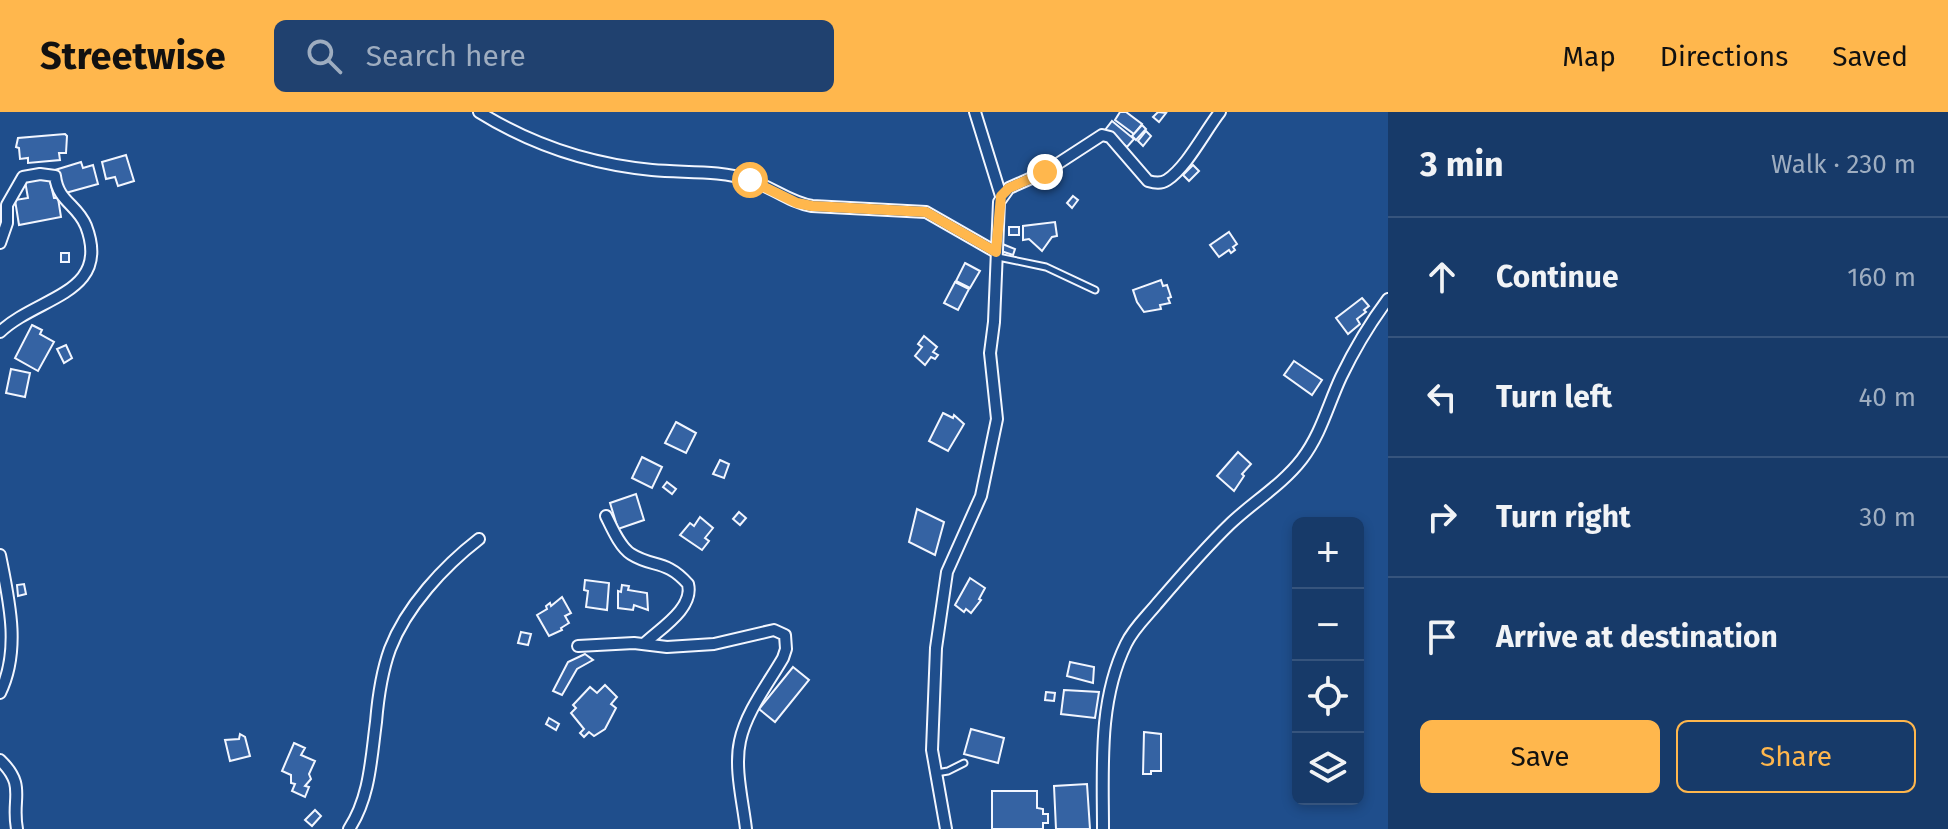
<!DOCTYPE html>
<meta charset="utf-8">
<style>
body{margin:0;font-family:"Fira Sans",sans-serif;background:#20416f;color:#f1f3f6}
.controls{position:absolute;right:24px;bottom:24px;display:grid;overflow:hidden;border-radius:12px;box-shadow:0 4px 12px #0003}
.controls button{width:72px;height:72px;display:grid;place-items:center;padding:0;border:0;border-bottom:2px solid #36547d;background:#173a69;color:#f1f3f6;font:40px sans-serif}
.stop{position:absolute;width:24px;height:24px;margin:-18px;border:6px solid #ffb74d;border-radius:50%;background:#fff}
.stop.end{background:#ffb74d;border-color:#fff;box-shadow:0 2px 8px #0008}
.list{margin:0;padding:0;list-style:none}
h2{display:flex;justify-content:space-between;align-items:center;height:104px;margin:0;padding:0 32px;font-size:34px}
h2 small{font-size:26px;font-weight:400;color:#9eadc0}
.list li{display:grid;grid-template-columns:52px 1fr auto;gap:24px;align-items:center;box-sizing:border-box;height:120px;padding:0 32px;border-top:2px solid #36547d}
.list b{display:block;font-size:30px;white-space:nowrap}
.list em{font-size:26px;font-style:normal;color:#9eadc0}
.actions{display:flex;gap:16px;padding:24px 32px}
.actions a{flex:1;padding:18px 0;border:2px solid #ffb74d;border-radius:12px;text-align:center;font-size:28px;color:#ffb74d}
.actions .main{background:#ffb74d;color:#111}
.icon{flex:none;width:44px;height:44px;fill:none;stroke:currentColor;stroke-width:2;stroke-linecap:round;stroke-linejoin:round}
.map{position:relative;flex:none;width:1388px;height:717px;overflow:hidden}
header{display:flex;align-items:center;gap:48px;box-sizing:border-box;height:112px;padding:0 40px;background:#ffb74d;color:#111}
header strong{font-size:38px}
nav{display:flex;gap:44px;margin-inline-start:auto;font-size:28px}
.search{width:560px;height:72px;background:#20416f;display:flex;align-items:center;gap:20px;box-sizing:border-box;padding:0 28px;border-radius:12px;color:#9eadc0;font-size:30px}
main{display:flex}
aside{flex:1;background:#173a69}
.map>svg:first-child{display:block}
.building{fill:#3563a3;stroke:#f2f6ff;stroke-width:2}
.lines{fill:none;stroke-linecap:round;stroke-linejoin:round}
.lane-casing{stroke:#f2f6ff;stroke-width:9}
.street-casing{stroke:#f2f6ff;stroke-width:14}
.lane{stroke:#1f4e8c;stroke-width:5}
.street{stroke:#1f4e8c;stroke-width:10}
.route{stroke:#ffb74d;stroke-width:10}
</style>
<header>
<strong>Streetwise</strong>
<div class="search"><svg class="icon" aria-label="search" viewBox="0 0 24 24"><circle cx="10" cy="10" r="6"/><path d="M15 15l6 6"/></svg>Search here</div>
<nav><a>Map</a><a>Directions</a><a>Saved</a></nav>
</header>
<main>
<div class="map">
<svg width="1388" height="717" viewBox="0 0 1388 717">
<rect width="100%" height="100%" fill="#1f4e8c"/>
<g class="building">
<path d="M1120,0H1126L1142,12L1134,22L1115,8Z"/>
<path d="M1158,0L1166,1L1159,10L1153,5Z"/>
<path d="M1112,9L1134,27L1127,35L1105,18Z"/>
<path d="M1142,13L1146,17L1136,28L1132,24Z"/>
<path d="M1146,19L1151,24L1143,34L1138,29Z"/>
<path d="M65,22L67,24L66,41H59L60,48L28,51V46L20,47L19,36L16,35L18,26Z"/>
<path d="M126,43L134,69L118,74L115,65L106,67L102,50Z"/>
<path d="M81,50L83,56L93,53L98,72L62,82L55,58Z"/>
<path d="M1193,53L1199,59L1189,69L1183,63Z"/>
<path d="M49,65L54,86H58L61,105L19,113L15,88L28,86L25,69Z"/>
<path d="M1073,84L1078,88L1072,96L1067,91Z"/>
<path d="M1055,110L1057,124L1052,125L1042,139L1029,127L1023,128V114Z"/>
<rect x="1009" y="115" width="10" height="8"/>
<path d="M1229,120L1237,132L1233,135L1235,138L1231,141L1229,138L1219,145L1210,133Z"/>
<path d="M1000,131L1015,137L1013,143L998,138Z"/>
<rect x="61" y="141" width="8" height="9"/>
<path d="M965,151L980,159L970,176L956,169Z"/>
<path d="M1161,168L1163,174L1167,173L1171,185L1168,186L1170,191L1160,193L1161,197L1144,200L1137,190L1133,178Z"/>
<path d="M955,170L969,177L958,198L944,191Z"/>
<path d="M1362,186L1369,194L1364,198L1366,200L1357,207L1360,212L1348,222L1336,206Z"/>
<path d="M32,213L42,218L40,222L54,230L38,259L15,246Z"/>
<path d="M924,224L937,235L933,240L938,243L935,247L931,245L925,253L915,244L922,235L918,232Z"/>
<path d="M66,233L72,246L64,251L57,237Z"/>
<path d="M1294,249L1322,268L1312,283L1284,263Z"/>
<path d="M11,257L30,261L25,285L6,281Z"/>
<path d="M943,301L953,306L954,303L964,312L948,339L929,329Z"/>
<path d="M676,310L696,321L686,341L665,331Z"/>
<path d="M1238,340L1251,352L1242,362L1244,364L1234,379L1217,364Z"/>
<path d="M642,345L662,355L652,376L632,366Z"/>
<path d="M720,348L729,352L724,366L713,362Z"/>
<path d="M667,370L676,377L672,382L663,375Z"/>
<path d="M636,382L644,408L618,417L610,391Z"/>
<path d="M917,397L944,410L935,443L909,430Z"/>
<path d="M739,400L746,406L740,413L733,407Z"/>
<path d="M700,405L713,416L705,426L709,429L702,438L680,423L690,411L694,414Z"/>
<path d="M970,466L985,476L979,487L981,488L971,501L966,497L964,500L955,493Z"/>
<path d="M585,468L609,471L607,498L586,495L588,479L584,478Z"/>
<path d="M24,472L26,482L18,484L17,473Z"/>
<path d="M622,473L629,474L628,478L647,481L648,498L634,493L633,498L618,496V479L621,480Z"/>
<path d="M562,485L571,501L565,504L569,511L561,516L562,518L549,524L537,503L547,497L546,494L550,491L551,494Z"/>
<path d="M521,520L531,522L528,533L518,531Z"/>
<path d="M585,542L593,548L577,557L562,583L553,579L568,550Z"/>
<path d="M1070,550L1094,555L1093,571L1067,564Z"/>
<path d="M793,555L809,568L775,610L759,597Z"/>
<path d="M605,573L617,585L611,592L616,596L605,617L594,624L589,620L584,625L580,621L584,617L571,601L576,596L573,593L590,575L597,581Z"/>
<path d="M1064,578L1099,580L1095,606L1061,602Z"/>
<path d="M1046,580L1055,581L1054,589L1045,588Z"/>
<path d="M549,606L559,612L556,618L546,612Z"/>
<path d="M971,617L1004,626L998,651L964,642Z"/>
<path d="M1144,620L1161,622V659H1151V662H1143Z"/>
<path d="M240,622L245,625L250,644L230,649L225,628L239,627Z"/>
<path d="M294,631L305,636L301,643L315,649L309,662L311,667L305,674L309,675L305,685L292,679L295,672L291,671V663L282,659Z"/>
<path d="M1087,672L1090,717H1056L1054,674Z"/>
<path d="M992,679H1037V696L1043,697V702H1048V711H1043V717H992Z"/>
<path d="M315,698L321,704L312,714L305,708Z"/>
</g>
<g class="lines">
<g class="lane-casing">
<g id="lane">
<path d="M998,145L1046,155L1095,178"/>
<path d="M936,661L948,659L964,651"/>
</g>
</g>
<g class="street-casing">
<g id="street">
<path d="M479,0C532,33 590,52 652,58C685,61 719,58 750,68C772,75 789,90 812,94L926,100L996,140"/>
<path d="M975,0L1001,84"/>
<path d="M0,131L7,111V93L23,65L40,62L55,64C58,90 77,92 86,114C112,182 38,184 0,220"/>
<path d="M606,404C612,416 620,435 631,442C653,456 666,447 688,472C694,496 661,516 645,531"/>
<path d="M0,443C9,488 21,538 0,581"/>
<path d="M578,534L634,531L667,535L714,532L774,518L785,523L786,537L783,546C768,572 746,600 740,629C734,656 743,690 746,717"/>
<path d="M0,648C27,674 11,686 17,717"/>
<path d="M349,717C370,685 371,647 376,610C378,586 382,559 390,537C406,495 444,454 479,427"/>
<path d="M946,717L932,638L936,536L947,460L981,384L997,307L990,241L994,210L999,90L1009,76L1045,60L1102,23L1110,25L1148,69C1155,71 1161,72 1167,68C1187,55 1205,19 1220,0"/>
<path d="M1103,717C1103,656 1098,589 1126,532C1133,517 1146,505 1156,493C1180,465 1203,438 1230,412C1253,390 1282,373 1302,347C1321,322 1328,293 1341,265C1354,238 1370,211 1388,187"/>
</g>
</g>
<use href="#lane" class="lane"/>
<use href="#street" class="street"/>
</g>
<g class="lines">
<path class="route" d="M750,68L797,91L812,94L926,100L996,140L1001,84L1009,76L1045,60"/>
</g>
</svg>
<div class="controls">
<button>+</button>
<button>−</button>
<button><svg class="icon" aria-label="locate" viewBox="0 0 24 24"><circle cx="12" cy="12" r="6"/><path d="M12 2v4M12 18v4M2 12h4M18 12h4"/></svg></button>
<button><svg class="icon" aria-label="layers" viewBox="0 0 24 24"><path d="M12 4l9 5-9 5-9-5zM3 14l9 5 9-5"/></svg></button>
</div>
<div class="stop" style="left:750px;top:68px"></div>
<div class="stop end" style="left:1045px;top:60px"></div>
</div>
<aside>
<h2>3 min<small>Walk · 230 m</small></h2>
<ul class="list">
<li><svg class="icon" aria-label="ahead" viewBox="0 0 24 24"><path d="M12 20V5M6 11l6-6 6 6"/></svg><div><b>Continue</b></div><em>160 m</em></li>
<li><svg class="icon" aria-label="left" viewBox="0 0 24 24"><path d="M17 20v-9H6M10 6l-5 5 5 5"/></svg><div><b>Turn left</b></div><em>40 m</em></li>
<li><svg class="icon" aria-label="right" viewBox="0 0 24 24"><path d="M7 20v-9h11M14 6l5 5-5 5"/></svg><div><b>Turn right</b></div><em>30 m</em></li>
<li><svg class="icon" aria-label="arrive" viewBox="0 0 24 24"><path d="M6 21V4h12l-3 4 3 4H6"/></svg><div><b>Arrive at destination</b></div></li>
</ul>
<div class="actions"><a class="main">Save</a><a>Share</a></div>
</aside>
</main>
